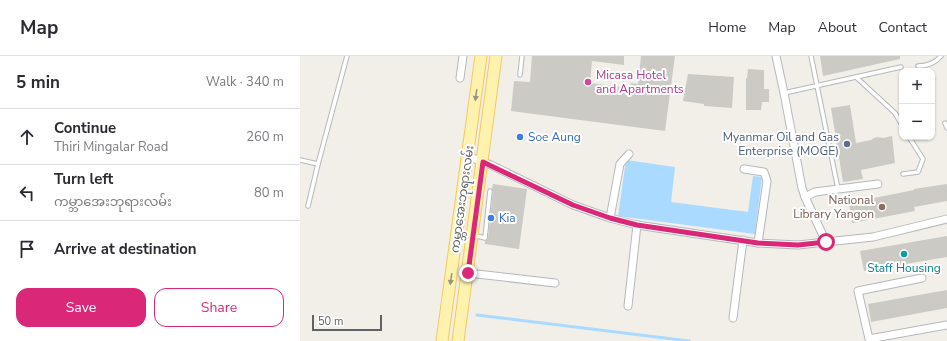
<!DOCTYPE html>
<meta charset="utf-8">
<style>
body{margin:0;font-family:"Nunito Sans","Noto Sans Myanmar",sans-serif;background:#f7f7f7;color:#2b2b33}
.controls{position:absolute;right:12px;top:12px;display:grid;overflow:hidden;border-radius:8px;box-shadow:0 1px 3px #0004}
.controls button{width:36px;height:36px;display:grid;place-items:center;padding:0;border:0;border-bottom:1px solid #e1e1e2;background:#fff;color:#2b2b33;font:20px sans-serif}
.scale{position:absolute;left:12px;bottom:10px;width:70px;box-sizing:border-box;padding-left:4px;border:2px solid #5f6368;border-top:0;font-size:11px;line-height:14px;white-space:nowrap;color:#5f6368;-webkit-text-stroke:3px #fff;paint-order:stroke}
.stop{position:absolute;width:12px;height:12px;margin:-9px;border:3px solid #db2777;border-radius:50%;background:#fff}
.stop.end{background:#db2777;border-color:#fff;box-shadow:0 1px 4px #0008}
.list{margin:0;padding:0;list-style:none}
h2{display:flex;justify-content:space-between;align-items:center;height:52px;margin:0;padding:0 16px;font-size:17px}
h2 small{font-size:13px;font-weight:400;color:#7c7c81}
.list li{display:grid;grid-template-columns:26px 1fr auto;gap:12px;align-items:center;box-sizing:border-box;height:56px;padding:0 16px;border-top:1px solid #e1e1e2}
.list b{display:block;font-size:15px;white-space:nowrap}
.list p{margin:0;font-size:13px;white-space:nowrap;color:#7c7c81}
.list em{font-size:13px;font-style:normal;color:#7c7c81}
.actions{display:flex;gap:8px;padding:12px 16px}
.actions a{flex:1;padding:9px 0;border:1px solid #db2777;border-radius:12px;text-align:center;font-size:14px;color:#db2777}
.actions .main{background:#db2777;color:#fff}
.icon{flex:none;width:22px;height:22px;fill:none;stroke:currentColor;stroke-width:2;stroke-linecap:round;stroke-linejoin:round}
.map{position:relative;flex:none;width:647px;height:285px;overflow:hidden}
header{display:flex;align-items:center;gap:24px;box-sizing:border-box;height:56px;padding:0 20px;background:#fff;border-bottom:1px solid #e1e1e2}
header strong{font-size:19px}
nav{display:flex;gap:22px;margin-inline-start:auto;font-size:14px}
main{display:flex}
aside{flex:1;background:#fff}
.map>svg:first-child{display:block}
.water{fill:#aadaff}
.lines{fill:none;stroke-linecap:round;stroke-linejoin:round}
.stream{stroke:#aadaff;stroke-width:3}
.building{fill:#cccac5}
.service-casing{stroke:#b5b8bc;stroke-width:5.5}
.minor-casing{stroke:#b5b8bc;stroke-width:9}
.primary-casing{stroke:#f2c960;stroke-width:13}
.service{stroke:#fff;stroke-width:3.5}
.minor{stroke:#fff;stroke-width:7}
.primary{stroke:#fff2af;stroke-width:11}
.oneway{fill:#979581}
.route{stroke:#db2777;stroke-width:5}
.hotel-dot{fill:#d1479c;stroke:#fff;stroke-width:1.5}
.shop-dot{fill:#3f7fe0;stroke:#fff;stroke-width:1.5}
.service-dot{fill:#5c6f8a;stroke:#fff;stroke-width:1.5}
.education-dot{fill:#8d6e63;stroke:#fff;stroke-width:1.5}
.culture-dot{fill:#0f9aa8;stroke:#fff;stroke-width:1.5}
.labels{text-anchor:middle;stroke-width:4;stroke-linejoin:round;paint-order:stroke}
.hotel-label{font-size:12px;fill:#b23c85;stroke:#fff;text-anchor:start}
.shop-label{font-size:12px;fill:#366cbe;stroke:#fff;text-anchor:start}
.service-label{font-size:12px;fill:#4e5e75;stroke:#fff;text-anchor:end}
.street-label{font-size:12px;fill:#5f6368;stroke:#fff}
.education-label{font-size:12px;fill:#785e54;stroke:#fff;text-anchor:end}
.culture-label{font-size:12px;fill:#0d838f;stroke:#fff}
</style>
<header>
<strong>Map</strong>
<nav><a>Home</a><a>Map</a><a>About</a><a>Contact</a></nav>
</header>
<main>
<aside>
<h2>5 min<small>Walk · 340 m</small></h2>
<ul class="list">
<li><svg class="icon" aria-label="ahead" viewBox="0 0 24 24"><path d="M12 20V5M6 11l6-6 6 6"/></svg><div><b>Continue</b><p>Thiri Mingalar Road</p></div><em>260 m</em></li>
<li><svg class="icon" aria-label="left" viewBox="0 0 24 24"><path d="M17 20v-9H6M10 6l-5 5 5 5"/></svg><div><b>Turn left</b><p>ကမ္ဘာအေးဘုရားလမ်း</p></div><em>80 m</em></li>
<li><svg class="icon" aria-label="arrive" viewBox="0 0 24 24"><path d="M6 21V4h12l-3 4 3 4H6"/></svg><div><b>Arrive at destination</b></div></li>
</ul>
<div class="actions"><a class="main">Save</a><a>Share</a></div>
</aside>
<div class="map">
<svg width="647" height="285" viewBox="0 0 647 285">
<rect width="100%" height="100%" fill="#f1efe8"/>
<path class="water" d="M326,104L375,111L371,146L448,156L453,120L462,121L455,178L318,160Z"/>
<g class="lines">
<path class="stream" d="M177,259L389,285"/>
</g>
<g class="building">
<path d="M232,0H324V9L292,5L290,27L330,32L331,27L338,28L341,0H375L365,75L211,55L214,25L230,26Z"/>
<path d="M520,0H600V3L523,20Z"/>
<path d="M448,13L464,14V33H469V46H462L461,54H446V22H447Z"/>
<path d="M388,18L434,21L432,52L404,50V48L383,45Z"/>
<path d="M550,49L556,87L571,84L574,82L578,81L583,82L592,80L595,107L561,114L563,123L543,126L531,52Z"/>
<path d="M193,128L227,133L219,193L185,188V185L187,184L188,182L193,135L192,133Z"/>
<path d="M647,128V145L614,151L615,155L552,167L549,147L614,134V133Z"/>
<path d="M647,180V201L564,215L560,195Z"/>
<path d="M647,234V252L571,266L568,248Z"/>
</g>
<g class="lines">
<g class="service-casing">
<g id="service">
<path d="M511,0L538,133"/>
<path d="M618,10C628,10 635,7 641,0"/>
<path d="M220,19L222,0"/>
<path d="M556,21L595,57L602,69"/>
<path d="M484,37L601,11"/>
<path d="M645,67L647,72"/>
<path d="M0,104L18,108"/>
<path d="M603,118L618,116L623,103L609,81"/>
<path d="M8,150L18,108L47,0"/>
<path d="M173,179L185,182L190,135"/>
</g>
</g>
<g class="minor-casing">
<g id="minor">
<path d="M476,0L484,37L502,132L505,141L526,186"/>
<path d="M160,22L163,0"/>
<path d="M167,100L191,109L273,149L310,162L337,169L458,187L498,189L573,181L647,163"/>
<path d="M444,113L464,116L467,125L458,187"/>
<path d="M505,141L515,136L578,128"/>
<path d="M310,162L320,108L329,98"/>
<path d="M168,217L255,227"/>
<path d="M622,222L558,235L569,283L647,269"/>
<path d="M328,250L337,169"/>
<path d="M433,262L443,184"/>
</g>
</g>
<g class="primary-casing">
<g id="primary">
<path d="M142,285L181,0"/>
<path d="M158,285L196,0"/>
</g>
</g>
<use href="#service" class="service"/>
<use href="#minor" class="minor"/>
<use href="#primary" class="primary"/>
</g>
<defs><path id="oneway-solid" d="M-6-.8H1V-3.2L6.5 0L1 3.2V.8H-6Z"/></defs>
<g class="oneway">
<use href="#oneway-solid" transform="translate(176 39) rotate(98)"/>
<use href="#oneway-solid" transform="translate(151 223) rotate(98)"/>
</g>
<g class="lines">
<path class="route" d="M168,217L183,106L273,149L310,162L337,169L458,187L498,189L526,186"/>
</g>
<circle class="hotel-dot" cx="288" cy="26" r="4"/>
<g class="shop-dot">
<circle cx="220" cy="81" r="4"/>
<circle cx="191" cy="162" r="4"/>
</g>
<circle class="service-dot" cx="547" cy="88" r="4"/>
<circle class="education-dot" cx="582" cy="151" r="4"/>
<circle class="culture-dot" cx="604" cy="198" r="4"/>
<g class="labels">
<g class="hotel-label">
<text x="296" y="23">Micasa Hotel<tspan x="296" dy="14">and Apartments</tspan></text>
</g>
<g class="shop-label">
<text x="228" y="85">Soe Aung</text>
<text x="199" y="166">Kia</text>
</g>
<g class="service-label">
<text x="539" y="85">Myanmar Oil and Gas<tspan x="539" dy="14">Enterprise (MOGE)</tspan></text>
</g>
<g class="street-label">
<text transform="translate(162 143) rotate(-82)" y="4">ကမ္ဘာအေးဘုရားလမ်း</text>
</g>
<g class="education-label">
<text x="574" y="148">National<tspan x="574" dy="14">Library Yangon</tspan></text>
</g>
<g class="culture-label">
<text x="604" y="216">Staff Housing</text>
</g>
</g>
</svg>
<div class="controls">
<button>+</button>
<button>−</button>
</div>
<div class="scale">50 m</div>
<div class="stop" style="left:526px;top:186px"></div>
<div class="stop end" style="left:168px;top:217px"></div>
</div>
</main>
